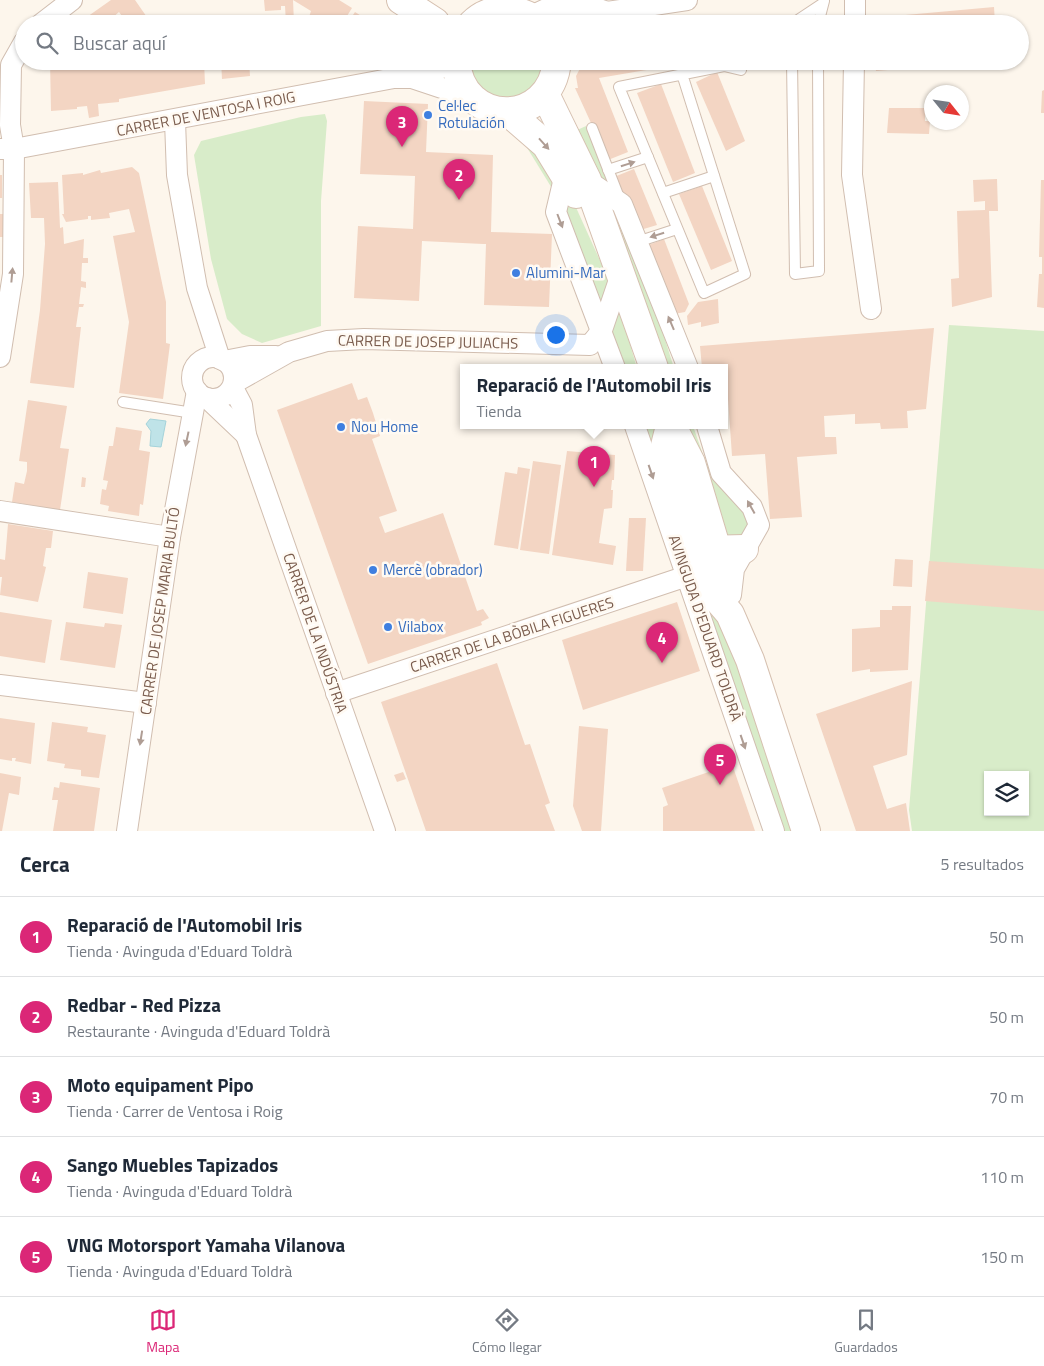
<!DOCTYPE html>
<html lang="es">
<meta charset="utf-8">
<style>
body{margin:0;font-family:"Titillium Web",sans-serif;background:#f6f6f7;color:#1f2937}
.controls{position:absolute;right:15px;bottom:15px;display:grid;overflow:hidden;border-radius:0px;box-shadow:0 1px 4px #0004}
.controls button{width:45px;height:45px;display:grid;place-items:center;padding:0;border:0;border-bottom:1px solid #e0e1e3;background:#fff;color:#1f2937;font:25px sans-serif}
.compass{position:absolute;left:924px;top:85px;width:45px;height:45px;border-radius:50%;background:#fff;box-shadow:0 1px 4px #0004;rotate:120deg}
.you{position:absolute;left:555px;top:334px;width:18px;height:18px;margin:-12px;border:4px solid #fff;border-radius:50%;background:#1a73e8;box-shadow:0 0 0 8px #1a73e833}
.badge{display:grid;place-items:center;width:32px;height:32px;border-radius:50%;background:#db2777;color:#fff;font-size:16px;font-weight:700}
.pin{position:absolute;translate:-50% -41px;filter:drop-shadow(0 1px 2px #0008)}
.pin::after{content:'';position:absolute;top:26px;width:18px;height:15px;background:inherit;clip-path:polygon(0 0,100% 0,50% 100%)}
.popup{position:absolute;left:460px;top:364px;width:268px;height:65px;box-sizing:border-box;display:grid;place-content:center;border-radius:0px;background:#fff;filter:drop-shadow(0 1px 4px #0005);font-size:16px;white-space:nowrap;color:#747a83}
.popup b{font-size:19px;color:#1f2937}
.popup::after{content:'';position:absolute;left:50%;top:100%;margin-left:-10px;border:10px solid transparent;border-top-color:#fff}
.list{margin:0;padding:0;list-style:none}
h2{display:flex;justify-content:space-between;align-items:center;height:65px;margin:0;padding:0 20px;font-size:21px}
h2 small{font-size:16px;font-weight:400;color:#747a83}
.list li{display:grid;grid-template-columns:32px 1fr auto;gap:15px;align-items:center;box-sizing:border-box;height:80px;padding:0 20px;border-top:1px solid #e0e1e3}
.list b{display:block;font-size:19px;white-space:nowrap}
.list p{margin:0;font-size:16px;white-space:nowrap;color:#747a83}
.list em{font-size:16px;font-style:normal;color:#747a83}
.icon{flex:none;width:28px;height:28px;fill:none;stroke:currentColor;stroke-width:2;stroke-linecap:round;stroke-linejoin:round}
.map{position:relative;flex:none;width:1044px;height:831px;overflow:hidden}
.search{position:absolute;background:#fff;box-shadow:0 1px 4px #0004;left:15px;right:15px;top:15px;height:55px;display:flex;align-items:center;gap:12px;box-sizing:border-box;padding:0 18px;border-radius:28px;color:#747a83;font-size:19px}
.sheet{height:465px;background:#fff}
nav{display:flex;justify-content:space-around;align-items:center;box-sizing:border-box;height:70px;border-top:1px solid #e0e1e3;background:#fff;font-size:14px;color:#747a83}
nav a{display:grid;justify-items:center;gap:2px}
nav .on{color:#db2777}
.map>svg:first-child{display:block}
.green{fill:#d8ecc9;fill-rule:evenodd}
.water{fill:#bfe3e8;stroke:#a5d3da}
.building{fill:#f3d5c3}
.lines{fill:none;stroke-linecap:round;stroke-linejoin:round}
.lane-casing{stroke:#d1beb0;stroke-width:12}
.street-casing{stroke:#d1beb0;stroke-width:22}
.secondary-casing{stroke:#d6c0b0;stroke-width:30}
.lane{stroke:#fff;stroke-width:10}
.street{stroke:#fff;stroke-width:20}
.secondary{stroke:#fff;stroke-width:28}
.oneway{fill:#af9d94}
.shop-dot{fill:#3f7fe0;stroke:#fffaf3;stroke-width:2}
.labels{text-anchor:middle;stroke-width:5;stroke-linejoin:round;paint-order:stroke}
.shop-label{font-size:15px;fill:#366cbe;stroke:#fffaf3;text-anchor:start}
.street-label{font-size:15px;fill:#7a5c4d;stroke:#fffaf3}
</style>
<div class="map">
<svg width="1044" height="831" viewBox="0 0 1044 831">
<rect width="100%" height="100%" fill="#fdf6ec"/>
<g class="green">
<path d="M469,61H544L542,77L530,93C521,95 507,100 499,99C479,96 472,77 469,61Z"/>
<path d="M325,114L327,121L321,201V326L262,343L242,334L227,319L211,259L194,155L201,141L301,117Z"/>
<path d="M586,126L609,184L597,179L575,131Z"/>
<path d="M518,133L556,177L553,190Z"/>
<path d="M569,192L612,287L604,308L564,212Z"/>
<path d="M608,203L621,212L644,273L674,368H667L630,257Z"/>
<path d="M619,306L637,368H624L610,328Z"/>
<path d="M949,325L1044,331V831H912L909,810ZM988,775H1025V812H988Z"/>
<path d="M643,426H653L667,481L742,672L794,831H780Z"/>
<path d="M686,426H693L706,463L747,511L750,523L746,534L734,541L725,536Z"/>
</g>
<path class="water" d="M150,419L166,421L161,447L150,446L151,431L146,424Z"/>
<g class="building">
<path d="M111,0H135L151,23L128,24L119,12L112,18L115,22L112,24H77Z"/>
<path d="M264,0H339L352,8L342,24H314L308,20L311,11L293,0L294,23H286L285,6H281V10L265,11Z"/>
<path d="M994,7L995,24H872V18Z"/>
<path d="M355,12L363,17L373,24H347Z"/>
<path d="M50,61H73L74,67L128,61H204L205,84L119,99V102L98,104L99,116L89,118L87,106L77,107V109L51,111Z"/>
<path d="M221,61H249L250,76L222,79Z"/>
<path d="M260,61H293V65L260,66Z"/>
<path d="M584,61H694V62L599,78L628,152L608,160L575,88H578L576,76Z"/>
<path d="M875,61H971V63L876,71Z"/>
<path d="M717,72L745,141L726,151L696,82Z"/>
<path d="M661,84L695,173L673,182L637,93Z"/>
<path d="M1044,90V113H1041L1042,91Z"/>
<path d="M364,101L428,104L426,152L493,155L491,232L552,234L549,307L484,305L486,244H483L422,241L419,301L354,298L358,226L413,229L415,176L360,174Z"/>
<path d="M889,108H925V121H930L929,134L887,133Z"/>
<path d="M132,167L139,173L166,302V343L170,344L163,399L119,393L129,322L113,236L135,232L129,209L109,213L110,218L91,220V216H88V219L66,222L62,214H64L62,175L83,173V175L100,170L101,173Z"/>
<path d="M634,169L657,225L637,231L614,177Z"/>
<rect x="0" y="175" width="2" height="23"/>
<path d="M997,179L998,211H989L992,297L952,307L951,279L959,278L957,211L985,210V201L974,202L973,180Z"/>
<path d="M1041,180H1044V308L1037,307L1039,274H1042V257H1039Z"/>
<path d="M58,182L60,228L63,227L64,244L84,239L83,258H88V263H82L81,281L86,282V288L81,287L79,304H84L83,307H79L76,327H81L74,388L30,383L40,310L45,244L44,218H31L29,183Z"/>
<path d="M702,186L732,261L711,270L679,194Z"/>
<rect x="0" y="214" width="3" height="23"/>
<path d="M664,239L689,304L685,312L674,314L646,246Z"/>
<path d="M718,299L719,323L701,327V322L688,325L687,316L698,302Z"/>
<path d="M934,328L926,409L907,411L908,428L881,429L880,423L855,424V414L824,416L825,437H836L837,454L797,457L802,517L770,519L765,454L732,456L726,370L702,368L700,346Z"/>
<path d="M352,383L358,400L367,397L373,413L380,436L372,439L397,511L379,517L385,533L443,513L477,611L483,609L489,618L481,622L482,625L368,664L277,410Z"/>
<path d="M28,400L67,406L60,448L69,449L60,510L12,502L15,482L24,484L27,471V462L19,461Z"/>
<path d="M116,427L142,431L139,450L150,452L143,505L140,504L139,516L108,511L109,506L100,504L102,489L106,490L108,481L103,480L109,446H113Z"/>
<path d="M567,451L615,455L614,480H612L611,490H613L612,508L604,509L599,543L616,546L613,565L552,555Z"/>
<path d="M533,461L561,465L549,554L520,550Z"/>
<path d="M518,467L530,469L518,549L494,545L505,472L517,474Z"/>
<path d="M82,477L86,478L85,487H81Z"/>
<path d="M629,518H646L643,571H626Z"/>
<path d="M8,524L53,531L51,548H46L43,566L46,567L38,602L0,595L2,577H0V559L5,560Z"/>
<path d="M895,559L913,560L912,587L893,586Z"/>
<path d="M929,561L1044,569V611L925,601Z"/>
<path d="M88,572L128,578L123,614L83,608Z"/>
<path d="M677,602L700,671L583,710L562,640Z"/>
<path d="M892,606H911L908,670L870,672V669L852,672V629L880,627V610H892Z"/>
<path d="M0,612L52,620L45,663L0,656Z"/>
<path d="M66,622L104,627L105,623L122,625L115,668L60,660Z"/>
<path d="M497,663L525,745L530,744L550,803L545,805L555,831H426L381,702Z"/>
<path d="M912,681L907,755L873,766L887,809L906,803L910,831H856L816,714Z"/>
<path d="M0,718L35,723L31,764L15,761L16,758H12V761L0,759Z"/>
<path d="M52,722L88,727L87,732L106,735L99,778L81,776V770L64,768L65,764L47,761Z"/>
<path d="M579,726L608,729L601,831H582L573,806Z"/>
<path d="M732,764L755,831H663V807L668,805L662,788Z"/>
<path d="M403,772L406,779L397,782L394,775Z"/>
<path d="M0,773L21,777L19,795L9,793L2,831H0Z"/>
<path d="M60,782L100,788L94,831H53L58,800H52L54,787L59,788Z"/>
</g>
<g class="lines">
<g class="lane-casing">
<g id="lane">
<path d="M792,24L822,4"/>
<path d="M818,24L824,1"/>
<path d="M792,61L795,274L819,271L818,61"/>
<path d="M682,74L745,274L704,293L619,87L724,66L741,70"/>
<path d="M592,128L620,200"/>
<path d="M608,170L648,157"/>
<path d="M663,193L714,176"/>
<path d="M637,242L677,229"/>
<path d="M123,402L193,413"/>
</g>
</g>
<g class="street-casing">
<g id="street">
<path d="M531,16L546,9L588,5L607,12"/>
<path d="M41,24L72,0"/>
<path d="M589,24L607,12L687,0"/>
<path d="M855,24V0"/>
<path d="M854,61L852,175L871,309"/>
<path d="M412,78L456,63"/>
<path d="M175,121L177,175L197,288L220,359"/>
<path d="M0,149H14L394,78H412L472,98"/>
<path d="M565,174L556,212L615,368"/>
<path d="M587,180L622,204L688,368"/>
<path d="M0,357L13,274L14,149L10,125L11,65L24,42"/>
<circle cx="213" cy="378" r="21"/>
<path d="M224,361L250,356H276"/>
<path d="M234,383L289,352L327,341L364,339L590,345L602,330L621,274"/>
<path d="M233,388L242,405L246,435L385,831"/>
<path d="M207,398L246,435"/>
<path d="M635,426L774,831"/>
<path d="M707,426L721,473L752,507L759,525L734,569L731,595"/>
<path d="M0,511L170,537"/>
<path d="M0,685L146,703"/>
<path d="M336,693L687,576"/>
<path d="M127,831L170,537L197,391"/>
</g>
</g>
<g class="secondary-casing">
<g id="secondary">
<path d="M401,0L435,22"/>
<path d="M472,24C492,4 521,8 542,24"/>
<path d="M456,61C461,128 551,128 557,61"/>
<path d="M545,94L587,180L654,368"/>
<path d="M508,112L546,145L576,194"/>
<path d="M670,426L665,446L669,473L686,524L712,593L730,614L750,660L806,831"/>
<path d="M672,426L691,463L726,580"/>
<path d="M702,544L705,550L744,549"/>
</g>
</g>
<use href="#lane" class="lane"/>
<use href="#street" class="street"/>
<use href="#secondary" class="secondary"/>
</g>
<defs><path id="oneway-solid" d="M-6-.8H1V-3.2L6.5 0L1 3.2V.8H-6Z" transform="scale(1.25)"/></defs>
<g class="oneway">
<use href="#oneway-solid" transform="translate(544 144) rotate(48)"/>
<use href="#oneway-solid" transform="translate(628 164) rotate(-18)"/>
<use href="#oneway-solid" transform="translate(560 221) rotate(69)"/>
<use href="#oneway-solid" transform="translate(657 235) rotate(162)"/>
<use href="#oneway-solid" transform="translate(12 275) rotate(-85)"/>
<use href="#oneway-solid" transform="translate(671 323) rotate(-113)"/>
<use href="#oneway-solid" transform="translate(187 439) rotate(102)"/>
<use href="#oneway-solid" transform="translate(651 472) rotate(71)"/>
<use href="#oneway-solid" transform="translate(751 507) rotate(-119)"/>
<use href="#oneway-solid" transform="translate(141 738) rotate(99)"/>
<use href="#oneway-solid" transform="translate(743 742) rotate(71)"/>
</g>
<g class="shop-dot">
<circle cx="428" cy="115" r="5"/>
<circle cx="516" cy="273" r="5"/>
<circle cx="341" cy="427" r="5"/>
<circle cx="373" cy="570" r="5"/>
<circle cx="388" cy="627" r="5"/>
</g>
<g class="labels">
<g class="shop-label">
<text x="438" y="111">Cel·lec<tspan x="438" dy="17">Rotulación</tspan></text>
<text x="526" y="278">Alumini-Mar</text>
<text x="351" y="432">Nou Home</text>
<text x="383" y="575">Mercè (obrador)</text>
<text x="398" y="632">Vilabox</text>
</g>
<g class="street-label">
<text transform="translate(206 114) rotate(-11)" y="5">CARRER DE VENTOSA I ROIG</text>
<text transform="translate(428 342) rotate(1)" y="5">CARRER DE JOSEP JULIACHS</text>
<text transform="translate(160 611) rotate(-82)" y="5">CARRER DE JOSEP MARIA BULTÓ</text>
<text transform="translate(705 628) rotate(71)" y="5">AVINGUDA D'EDUARD TOLDRÀ</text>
<text transform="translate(315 633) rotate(71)" y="5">CARRER DE LA INDÚSTRIA</text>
<text transform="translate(512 635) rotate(-18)" y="5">CARRER DE LA BÒBILA FIGUERES</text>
</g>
</g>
</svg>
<div class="controls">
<button><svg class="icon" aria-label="layers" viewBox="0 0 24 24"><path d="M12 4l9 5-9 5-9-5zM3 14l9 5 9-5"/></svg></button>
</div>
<svg class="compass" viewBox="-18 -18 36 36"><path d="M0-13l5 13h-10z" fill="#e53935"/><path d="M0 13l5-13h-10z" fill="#747a83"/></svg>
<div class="you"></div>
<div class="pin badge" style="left:594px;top:487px">1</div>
<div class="popup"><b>Reparació de l'Automobil Iris</b>Tienda</div>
<div class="pin badge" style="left:459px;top:200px">2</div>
<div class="pin badge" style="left:402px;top:147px">3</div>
<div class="pin badge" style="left:662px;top:663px">4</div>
<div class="pin badge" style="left:720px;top:785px">5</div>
<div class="search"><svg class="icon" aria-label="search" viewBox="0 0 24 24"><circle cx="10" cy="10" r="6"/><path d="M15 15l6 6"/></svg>Buscar aquí</div>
</div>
<section class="sheet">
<h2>Cerca<small>5 resultados</small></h2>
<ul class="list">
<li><span class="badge">1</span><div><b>Reparació de l'Automobil Iris</b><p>Tienda · Avinguda d'Eduard Toldrà</p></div><em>50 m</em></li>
<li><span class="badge">2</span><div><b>Redbar - Red Pizza</b><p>Restaurante · Avinguda d'Eduard Toldrà</p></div><em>50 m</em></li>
<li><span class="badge">3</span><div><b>Moto equipament Pipo</b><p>Tienda · Carrer de Ventosa i Roig</p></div><em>70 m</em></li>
<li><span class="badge">4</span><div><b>Sango Muebles Tapizados</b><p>Tienda · Avinguda d'Eduard Toldrà</p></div><em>110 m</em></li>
<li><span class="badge">5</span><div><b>VNG Motorsport Yamaha Vilanova</b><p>Tienda · Avinguda d'Eduard Toldrà</p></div><em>150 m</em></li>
</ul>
</section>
<nav>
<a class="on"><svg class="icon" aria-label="map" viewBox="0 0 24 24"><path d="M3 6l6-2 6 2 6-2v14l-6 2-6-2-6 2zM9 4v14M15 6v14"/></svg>Mapa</a>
<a><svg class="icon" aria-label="directions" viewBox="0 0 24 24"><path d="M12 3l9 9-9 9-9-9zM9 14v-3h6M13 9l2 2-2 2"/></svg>Cómo llegar</a>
<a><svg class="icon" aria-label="saved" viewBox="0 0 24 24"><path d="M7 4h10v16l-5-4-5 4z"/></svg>Guardados</a>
</nav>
